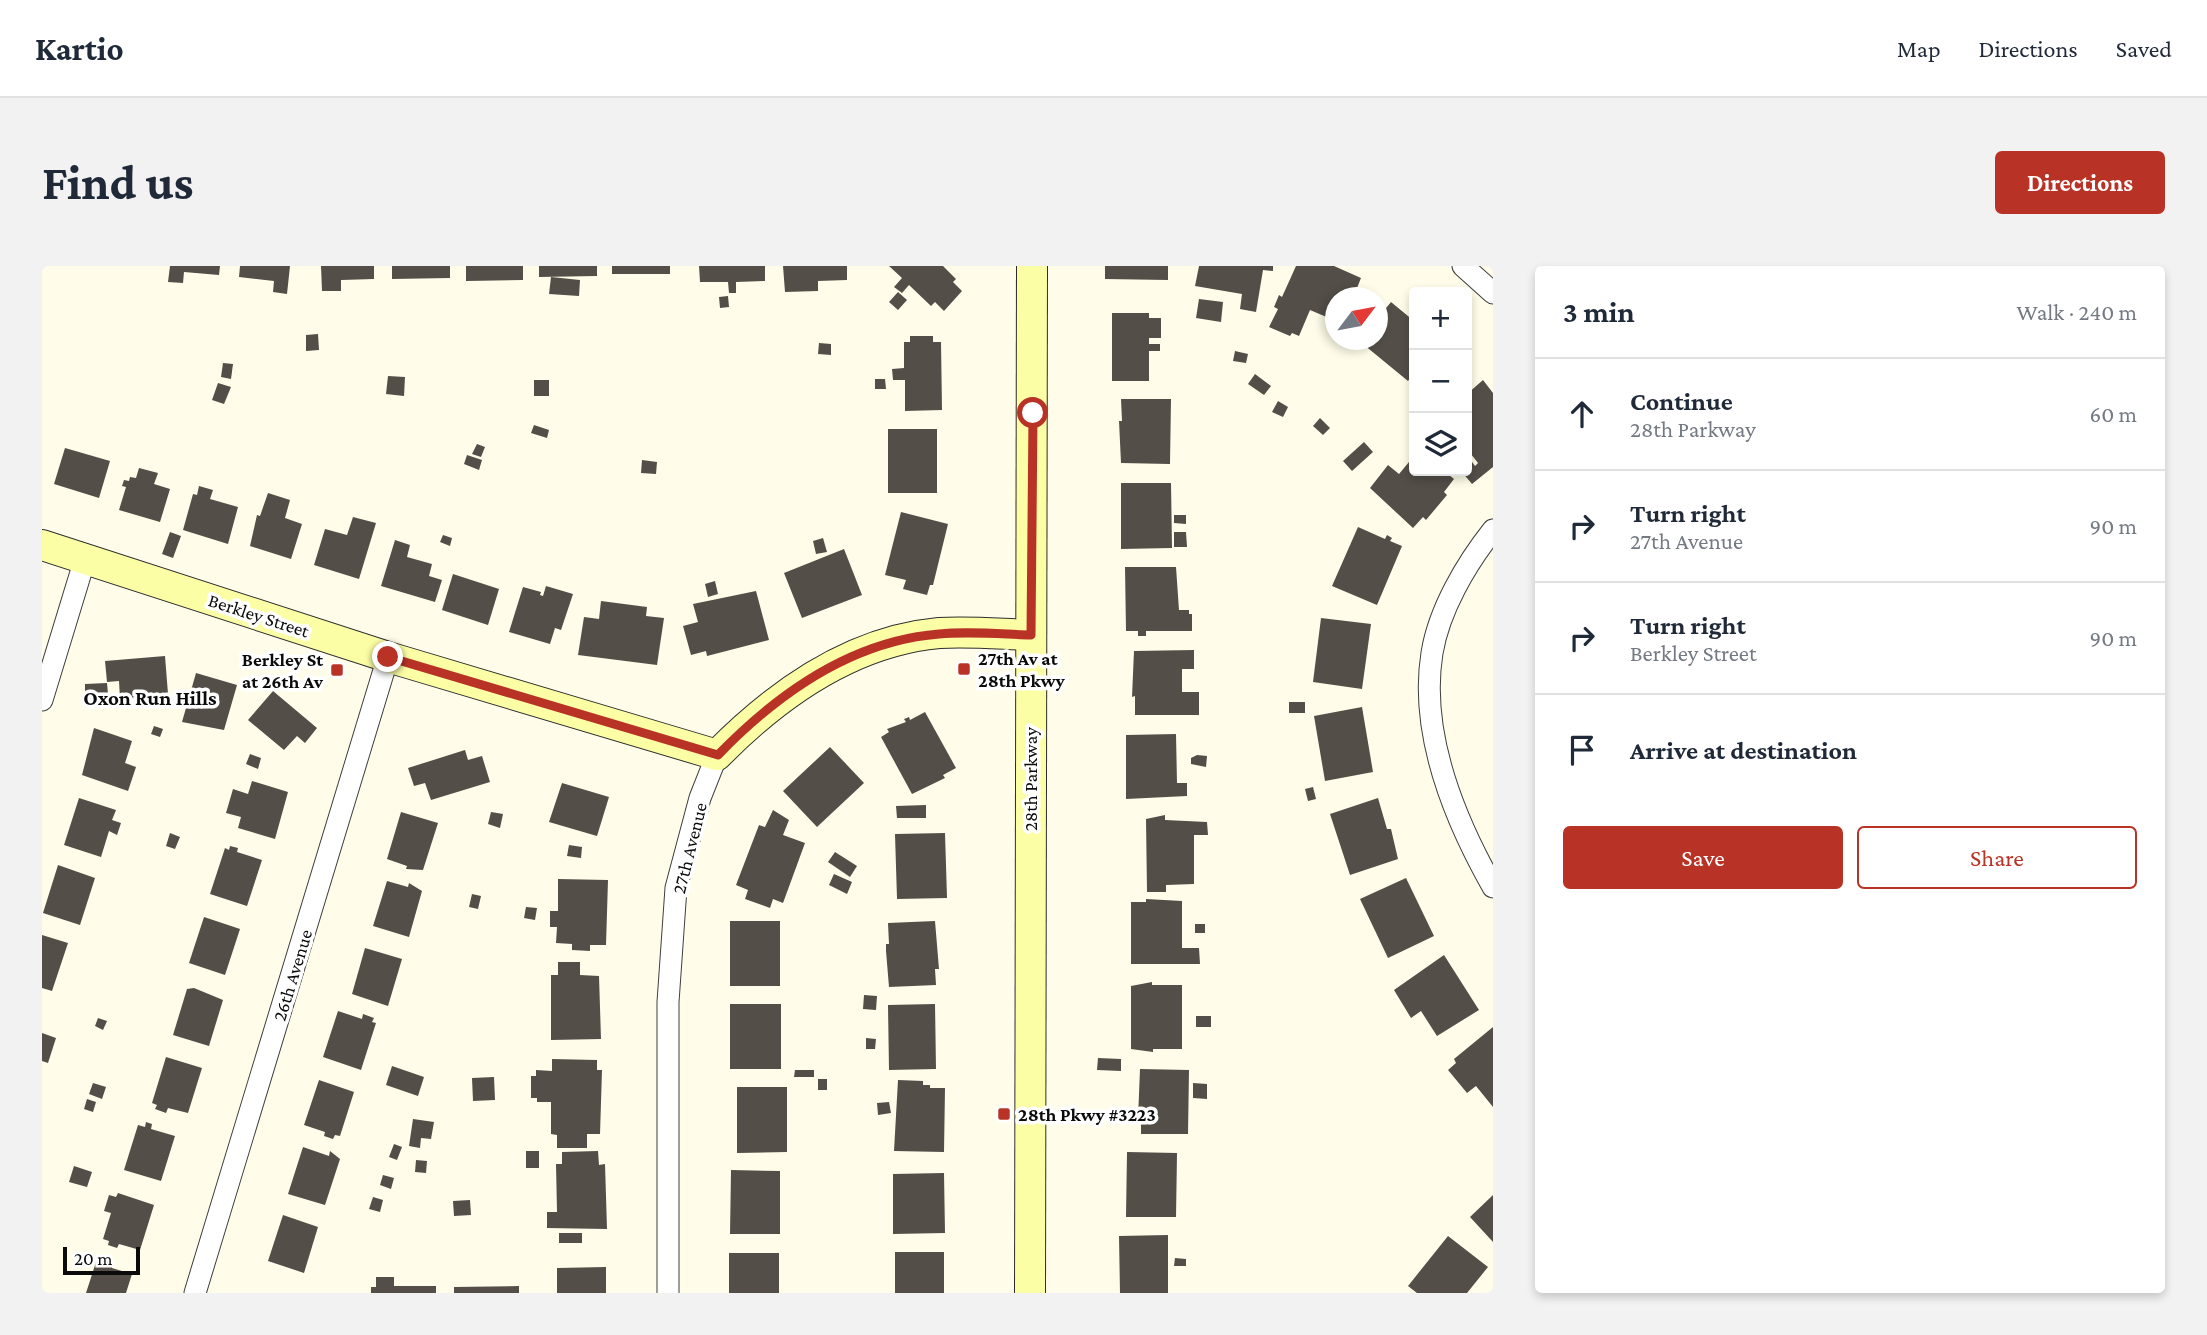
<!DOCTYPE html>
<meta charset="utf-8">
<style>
body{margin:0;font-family:"Crimson Pro",serif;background:#f2f2f3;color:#1f2937}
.controls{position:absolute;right:21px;top:21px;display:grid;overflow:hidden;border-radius:7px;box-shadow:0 4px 10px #0003}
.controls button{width:63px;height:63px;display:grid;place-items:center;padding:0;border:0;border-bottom:2px solid #e0e1e3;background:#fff;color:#1f2937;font:35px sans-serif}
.compass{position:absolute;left:1283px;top:21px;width:63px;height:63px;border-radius:50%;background:#fff;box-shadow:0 4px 10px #0003;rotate:58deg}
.scale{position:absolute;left:21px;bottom:18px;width:77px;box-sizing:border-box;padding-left:7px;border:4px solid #0b0b0b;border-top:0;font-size:19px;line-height:24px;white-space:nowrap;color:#0b0b0b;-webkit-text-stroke:5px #fff;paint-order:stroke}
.stop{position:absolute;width:21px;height:21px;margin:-16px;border:5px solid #b83326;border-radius:50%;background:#fff}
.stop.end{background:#b83326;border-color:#fff;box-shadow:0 2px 7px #0008}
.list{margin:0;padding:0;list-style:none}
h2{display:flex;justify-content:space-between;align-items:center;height:91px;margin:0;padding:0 28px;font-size:30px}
h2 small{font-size:23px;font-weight:400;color:#747a83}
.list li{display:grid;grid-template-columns:46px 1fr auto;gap:21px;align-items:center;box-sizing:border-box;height:112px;padding:0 28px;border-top:2px solid #e0e1e3}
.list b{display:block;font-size:26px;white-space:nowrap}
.list p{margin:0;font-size:23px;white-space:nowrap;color:#747a83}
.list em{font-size:23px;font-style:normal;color:#747a83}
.actions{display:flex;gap:14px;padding:21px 28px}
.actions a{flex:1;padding:16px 0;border:2px solid #b83326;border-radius:7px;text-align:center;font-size:24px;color:#b83326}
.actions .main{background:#b83326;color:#fff}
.icon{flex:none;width:38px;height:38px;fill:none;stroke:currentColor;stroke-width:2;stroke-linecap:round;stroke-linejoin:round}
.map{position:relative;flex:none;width:1451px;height:1027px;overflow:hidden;border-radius:7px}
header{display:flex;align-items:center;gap:42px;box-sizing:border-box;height:98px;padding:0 35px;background:#fff;border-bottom:2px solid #e0e1e3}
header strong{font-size:33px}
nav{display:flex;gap:38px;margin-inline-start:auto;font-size:24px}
.intro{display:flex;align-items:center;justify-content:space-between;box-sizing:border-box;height:168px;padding:0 42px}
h1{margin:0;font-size:49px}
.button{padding:18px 32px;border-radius:7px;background:#b83326;color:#fff;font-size:24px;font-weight:700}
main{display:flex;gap:42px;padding:0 42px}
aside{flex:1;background:#fff;border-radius:7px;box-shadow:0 4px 10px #0003}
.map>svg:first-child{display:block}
.building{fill:#534e48}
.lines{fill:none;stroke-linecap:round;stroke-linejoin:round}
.street-casing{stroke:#3e3e3e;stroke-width:23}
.secondary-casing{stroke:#2d2d2d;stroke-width:32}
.street{stroke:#fff;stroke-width:21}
.secondary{stroke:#fcfea5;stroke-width:30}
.route{stroke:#b83326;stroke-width:9}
.poi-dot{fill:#b83326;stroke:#fff;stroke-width:2.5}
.labels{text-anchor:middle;stroke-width:7;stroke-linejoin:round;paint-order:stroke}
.street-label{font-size:19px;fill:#0b0b0b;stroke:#fff}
.poi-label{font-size:19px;font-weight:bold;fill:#0b0b0b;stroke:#fff;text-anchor:start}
.neighbourhood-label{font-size:21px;font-weight:bold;fill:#0b0b0b;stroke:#fff}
</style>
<header>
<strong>Kartio</strong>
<nav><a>Map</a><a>Directions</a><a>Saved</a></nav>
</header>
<div class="intro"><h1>Find us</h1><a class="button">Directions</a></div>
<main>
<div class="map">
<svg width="1451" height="1027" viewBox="0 0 1451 1027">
<rect width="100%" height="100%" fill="#fffde9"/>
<g class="building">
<path d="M128,0H178L177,9L142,6L141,17L126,16Z"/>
<path d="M198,0H248L245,28L231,26L232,15L197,11Z"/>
<path d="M279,0H332V13L299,14V25H280Z"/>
<path d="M350,0H408V12L350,13Z"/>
<path d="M424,0H481V14L424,15Z"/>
<path d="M497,0H555V10L497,11Z"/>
<rect x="570" y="0" width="58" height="8"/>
<path d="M657,0H723V15L694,16V27H687L686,16H658Z"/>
<path d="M741,0H805V14L776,15V25L743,26Z"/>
<path d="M847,0H901L914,13L911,16L920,25L902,45L893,36L889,40L867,19L860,27L852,21L860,12Z"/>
<path d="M1063,0H1126V14L1063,13Z"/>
<path d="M1157,0H1231V5L1221,4L1214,46L1198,43L1200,28L1153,20Z"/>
<path d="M1254,0H1292L1319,12L1311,32H1294V55L1268,44L1257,70L1250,67L1248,70L1227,61L1236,43L1232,41L1237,29L1240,31Z"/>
<path d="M509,11L538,14L537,30L507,28Z"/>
<path d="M856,26L865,34L856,44L847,36Z"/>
<path d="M686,30L687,41L678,42L677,31Z"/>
<path d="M1157,33L1181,36L1179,56L1154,52Z"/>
<path d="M1349,36L1372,55V108L1366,115L1316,74H1336V52Z"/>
<path d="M1070,47H1107V52H1119V72H1107V78H1118V85H1107V115H1070Z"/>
<path d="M276,68L277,84L264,85V69Z"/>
<path d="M868,70H891V76H899L900,144L863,145V114H851L850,103L862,102V76H868Z"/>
<path d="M777,77L789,78V89L776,88Z"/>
<path d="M1193,85L1206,88L1204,97L1191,95Z"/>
<path d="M181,97L191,98L189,113L179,111Z"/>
<path d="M1213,108L1229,120L1222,129L1206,118Z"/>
<path d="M346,110L363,111L362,130L344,128Z"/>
<path d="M833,113H843L844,123H833Z"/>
<rect x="492" y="114" width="15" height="16"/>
<path d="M1441,114L1451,127V201L1430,218L1419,205H1425V189L1433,200L1436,197L1425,183V128Z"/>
<path d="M176,117L189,121L182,138L170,134Z"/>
<path d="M1079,133H1129L1128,198L1079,197L1077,155H1080Z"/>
<path d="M1236,135L1246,141L1241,151L1230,146Z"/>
<path d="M1278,152L1288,162L1281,169L1271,160Z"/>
<path d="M492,159L507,164L505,172L489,167Z"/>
<rect x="846" y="163" width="49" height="64"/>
<path d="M1322,176L1331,186L1310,205L1301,195Z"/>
<path d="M435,178L443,181L439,191L430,188Z"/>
<path d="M23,182L68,195L57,232L12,218Z"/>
<path d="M425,189L440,194L437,204L422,198Z"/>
<path d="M1372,190V205H1402L1412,213L1402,226L1405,229L1384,254L1381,251L1371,262L1328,222L1346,199L1357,208Z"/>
<path d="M600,194L615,196L614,208L599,207Z"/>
<path d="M97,202L116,207L112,218L128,223L118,256L77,244L84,221L80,220L82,214L87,215L88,211L94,212Z"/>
<path d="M1079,217H1129L1130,282L1079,283Z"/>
<path d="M157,220L171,224L168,233L196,241L186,278L141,264L151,228L155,229Z"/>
<path d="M226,227L248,234L243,252L260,258L249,293L208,280L215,249L218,250Z"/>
<path d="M859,246L906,258L891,319H888L885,329L861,323L864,314L843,309Z"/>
<path d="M1132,249H1144V258L1132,257Z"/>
<path d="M311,251L334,257L317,313L272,299L283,263L305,269Z"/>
<path d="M1316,261L1343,273L1345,269L1350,272L1348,275L1360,280L1335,339L1290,320Z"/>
<path d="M128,266L139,270L131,292L120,288Z"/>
<path d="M1132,266H1144L1145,281H1132Z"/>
<path d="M401,269L410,272L408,280L398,276Z"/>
<path d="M781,272L785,286L774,288L771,275Z"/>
<path d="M353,274L368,279L365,291L390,298L387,310L400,314L393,336L339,320Z"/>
<path d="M802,283L820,329L760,352L742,307Z"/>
<path d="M1083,301H1134L1137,344H1147V348H1150V365H1104V370H1096V365H1084Z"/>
<path d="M411,308L457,323L446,359L400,344Z"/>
<path d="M673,315L676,328L666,331L663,318Z"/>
<path d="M504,320L531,328L519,364L513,362L508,378L467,366L481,321L499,326L498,329L501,330Z"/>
<path d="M714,325L727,374L665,390L664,385L649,389L641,360L656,356L651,338Z"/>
<path d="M559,335L605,341L604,350L622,352L615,399L536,389L542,351L557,353Z"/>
<path d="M1279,352L1329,358L1320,423L1271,416Z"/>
<path d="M1152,384V403H1140V426H1157V449H1093V430L1090,431L1092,385Z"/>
<path d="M123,390L126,428L78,433L77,415L65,416L63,395Z"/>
<path d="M154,407L195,419L182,464L140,456Z"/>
<path d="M65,417L66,428L43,430V418Z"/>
<path d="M231,425L275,462L263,477L255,470L242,484L206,454Z"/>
<rect x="1247" y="436" width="16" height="11"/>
<path d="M1320,441L1331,506L1283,515L1272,450Z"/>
<path d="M883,446L914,502L901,509L903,512L870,528L839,471L847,466L845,463L864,456L862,453L867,451L868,454Z"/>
<path d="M112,460L121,463L118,471L109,468Z"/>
<path d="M52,462L90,475L83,497L94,501L86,525L40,509Z"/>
<path d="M1134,468L1135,517H1145V530L1084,533V469Z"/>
<path d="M788,481L822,517L775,561L741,525Z"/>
<path d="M423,484L426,494L440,490L448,516L389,534L383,517L372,520L366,502Z"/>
<path d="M208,488L219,492L216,503L204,498Z"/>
<path d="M1155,489L1165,490L1164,501L1149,498V492Z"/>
<path d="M210,515L246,526L233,573L196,562L199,551L184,547L191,523L206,528Z"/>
<path d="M520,517L567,531L555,570L507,556Z"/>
<path d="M1271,521L1274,533L1266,535L1263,523Z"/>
<path d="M37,532L74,544L70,554L79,557L75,569L67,565L59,591L22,579Z"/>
<path d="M1336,532L1345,563H1349L1356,593L1308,609L1288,548Z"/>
<path d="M884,539V552H855L854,540Z"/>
<path d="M731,544L747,554L741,569L763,577L741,637L731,633L728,642L703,633L706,624L694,619L717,559L723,561Z"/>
<path d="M359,546L396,557L381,604L364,603L365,600L345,593Z"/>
<path d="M449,546L461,548L458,562L446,558Z"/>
<path d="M1123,549V554L1165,556L1166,569H1152V618L1124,619V626H1105L1104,553Z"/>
<path d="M128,567L138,571L133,583L124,580Z"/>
<path d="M903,567L905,632L855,633L853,568Z"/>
<path d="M527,579L540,581L539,592L525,590Z"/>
<path d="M188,580L196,582L195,586L220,594L205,640L168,628L183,582L187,584Z"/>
<path d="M793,586L815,600L808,611L786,596Z"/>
<path d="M16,599L53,612L38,659L1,647Z"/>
<path d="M792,608L810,616L805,628L787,619Z"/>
<path d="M1364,612L1392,670L1346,692L1318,633Z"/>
<path d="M516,613L566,614L564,679H548V685L530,684V678L514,677L515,661H508V645H516Z"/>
<path d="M345,615L366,621L367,617L380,625L367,671L331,660Z"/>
<path d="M430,628L439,630L436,643L427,641Z"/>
<path d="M1104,633L1140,635V682H1157L1158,698H1089V636H1104Z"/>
<path d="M484,641L495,642L493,654L482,652Z"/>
<path d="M162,651L198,663L183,709L147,697Z"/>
<rect x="688" y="655" width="50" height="65"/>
<path d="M893,655L897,703H893L894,719L847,721L844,685V678H847L846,657Z"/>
<rect x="1153" y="658" width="10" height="9"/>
<path d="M0,669L26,677L10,725L0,722Z"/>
<path d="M323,682L360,693L346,740L310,728Z"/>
<path d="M1402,689L1437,744L1395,770L1379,745L1369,752L1352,724Z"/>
<path d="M516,696H538V709L557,710L559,773L509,774V709H516Z"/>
<path d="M1110,716V719H1140V783H1111V786L1089,783V720Z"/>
<path d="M152,722L181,734L167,780L131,769L145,723Z"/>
<path d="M822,729L835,730L834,744L821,743Z"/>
<rect x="688" y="738" width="51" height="65"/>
<path d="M893,738L894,803L847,804L846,739Z"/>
<path d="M296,745L320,753L321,748L332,752L330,756L334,757L319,804L281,791Z"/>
<rect x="1154" y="750" width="15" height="11"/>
<path d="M56,752L65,755L61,764L53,760Z"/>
<path d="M1451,761V841L1434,820L1425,827L1406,804L1414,797L1412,793Z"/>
<path d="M0,767L14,772L6,797L0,795Z"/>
<path d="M824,772L834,773L833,783H824Z"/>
<path d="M124,791L160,802L146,847L126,842L124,847L113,843L115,839L110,837Z"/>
<path d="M1056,792L1079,793V805L1055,804Z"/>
<path d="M510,793L555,794V804H560L558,868H545V882H515V869L509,868V836H495V832H489V810H494V804L510,805Z"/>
<path d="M350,800L382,811L376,830L344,819Z"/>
<path d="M1098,803L1147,804L1146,868H1099V852L1096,853Z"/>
<path d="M753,804H772V811H752Z"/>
<path d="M452,811L453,834L431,835L430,812Z"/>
<rect x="776" y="813" width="9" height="11"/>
<path d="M277,814L312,826L298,870L293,869L291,873L282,870L283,866L262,859Z"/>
<path d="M856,814L881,815V819H888V822H903L902,886L852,885Z"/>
<path d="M51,817L64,821L60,833L47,828Z"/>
<path d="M1151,817L1165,818V833L1151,832Z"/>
<path d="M695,821H745V886L695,887Z"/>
<path d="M45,833L54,836L51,846L42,843Z"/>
<path d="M847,836L849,847L836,849L835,837Z"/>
<path d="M371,853L392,856L389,873L379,872L378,882L367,880Z"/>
<path d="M104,856L110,858L109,863L133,870L119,915L82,904L96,859L103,861Z"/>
<path d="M352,878L360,881L355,894L347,891Z"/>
<path d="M261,881L287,890L288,885L298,893L283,939L246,928Z"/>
<rect x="484" y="885" width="13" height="17"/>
<path d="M556,885L557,899L563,898L565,963L505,962V946H515L514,898H520V886Z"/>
<path d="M1085,886L1135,887L1134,951H1084Z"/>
<path d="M374,894L385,895L384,907L373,906Z"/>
<path d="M32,900L50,906L45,921L27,916Z"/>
<path d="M689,904L738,905V968H688Z"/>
<path d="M902,907L903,967L851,968V908Z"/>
<path d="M341,909L352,912L349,923L338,919Z"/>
<path d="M76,927L112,939L98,984L77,978L75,982L66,979L67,975L61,973L69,947L62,945L67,929L74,931Z"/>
<path d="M1451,929V976L1428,951Z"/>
<path d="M331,931L341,934L338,946L327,943Z"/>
<path d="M428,934L429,949L412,950L411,935Z"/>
<path d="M241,949L276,961L262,1007L226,995Z"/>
<rect x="517" y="967" width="23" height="10"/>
<path d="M1126,969V1027H1078L1077,970Z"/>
<path d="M1406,970L1446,1001L1425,1027H1375L1366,1020Z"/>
<rect x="853" y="986" width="49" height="41"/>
<rect x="687" y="987" width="50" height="40"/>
<path d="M1133,992L1144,993V1000H1132Z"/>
<path d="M60,994L71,997L70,1002L90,1008L84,1027H44L54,996L59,998Z"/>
<path d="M564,1001V1027H515V1002Z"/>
<path d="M334,1011H352V1020H394V1027H329V1021H334Z"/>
<path d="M477,1020V1027H412V1021Z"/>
</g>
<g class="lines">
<g class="street-casing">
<g id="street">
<path d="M1421,0L1451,27"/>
<path d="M1451,264C1424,298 1397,344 1390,387C1377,467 1413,554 1451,621"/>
<path d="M0,434L43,293"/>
<path d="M153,1027L346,391"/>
<path d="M626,1027V736L634,622L658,532L675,489"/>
</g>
</g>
<g class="secondary-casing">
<g id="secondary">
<path d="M0,279L346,391L675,489C735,428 809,375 897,367C927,365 958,368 989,369"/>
<path d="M988,1027L990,0"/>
</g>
</g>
<use href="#street" class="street"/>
<use href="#secondary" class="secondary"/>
</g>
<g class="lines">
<path class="route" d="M346,391L676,489C735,428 809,375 897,368C927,365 958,368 989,369L991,147"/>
</g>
<g class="poi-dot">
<rect x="915" y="396" width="14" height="14" rx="3.5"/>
<rect x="288" y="397" width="14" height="14" rx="3.5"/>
<rect x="955" y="841" width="14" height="14" rx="3.5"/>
</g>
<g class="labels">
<g class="street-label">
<text transform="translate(217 349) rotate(18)" y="7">Berkley Street</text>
<text transform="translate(988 513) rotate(-90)" y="7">28th Parkway</text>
<text transform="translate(647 582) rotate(-76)" y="7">27th Avenue</text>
<text transform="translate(250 709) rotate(-73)" y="7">26th Avenue</text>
</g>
<g class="poi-label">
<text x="936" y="399">27th Av at<tspan x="936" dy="22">28th Pkwy</tspan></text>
<text x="281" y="400" text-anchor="end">Berkley St<tspan x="281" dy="22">at 26th Av</tspan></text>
<text x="976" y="855">28th Pkwy #3223</text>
</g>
<g class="neighbourhood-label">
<text x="108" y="439">Oxon Run Hills</text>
</g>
</g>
</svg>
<div class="controls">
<button>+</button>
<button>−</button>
<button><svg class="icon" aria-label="layers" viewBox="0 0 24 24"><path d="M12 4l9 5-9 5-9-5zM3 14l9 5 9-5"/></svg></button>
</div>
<svg class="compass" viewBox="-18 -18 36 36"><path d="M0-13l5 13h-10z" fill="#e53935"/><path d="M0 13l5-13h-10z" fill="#747a83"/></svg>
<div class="scale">20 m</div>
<div class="stop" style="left:991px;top:147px"></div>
<div class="stop end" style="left:346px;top:391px"></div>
</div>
<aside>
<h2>3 min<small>Walk · 240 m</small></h2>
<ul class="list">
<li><svg class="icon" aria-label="ahead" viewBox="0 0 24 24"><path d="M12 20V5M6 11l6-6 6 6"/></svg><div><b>Continue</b><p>28th Parkway</p></div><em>60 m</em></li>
<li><svg class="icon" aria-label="right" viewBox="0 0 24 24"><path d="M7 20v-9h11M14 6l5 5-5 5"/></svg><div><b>Turn right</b><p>27th Avenue</p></div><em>90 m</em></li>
<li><svg class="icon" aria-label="right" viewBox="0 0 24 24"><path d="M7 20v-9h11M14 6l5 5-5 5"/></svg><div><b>Turn right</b><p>Berkley Street</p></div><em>90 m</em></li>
<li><svg class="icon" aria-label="arrive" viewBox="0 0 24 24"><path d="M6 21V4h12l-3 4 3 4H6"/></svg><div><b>Arrive at destination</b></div></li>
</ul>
<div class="actions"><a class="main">Save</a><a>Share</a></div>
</aside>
</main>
